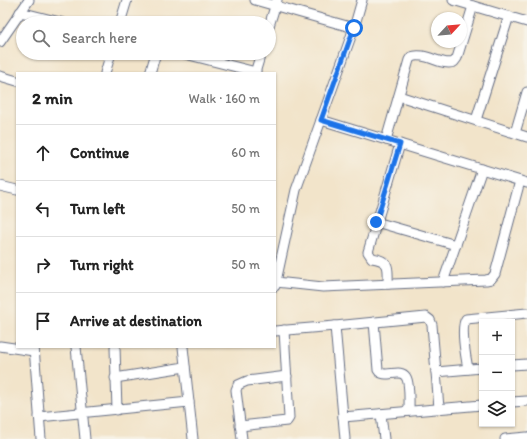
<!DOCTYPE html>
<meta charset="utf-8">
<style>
body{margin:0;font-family:Itim,sans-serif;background:#f2f2f2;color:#222}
.controls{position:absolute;right:12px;bottom:12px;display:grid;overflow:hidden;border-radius:0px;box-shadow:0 1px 3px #0004}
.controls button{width:36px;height:36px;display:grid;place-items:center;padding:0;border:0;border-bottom:1px solid #e0e0e0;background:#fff;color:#222;font:20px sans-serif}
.compass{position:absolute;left:431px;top:12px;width:36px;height:36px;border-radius:50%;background:#fff;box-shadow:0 1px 3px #0004;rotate:64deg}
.stop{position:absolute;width:12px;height:12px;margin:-9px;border:3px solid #1a73e8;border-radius:50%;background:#fff}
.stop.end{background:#1a73e8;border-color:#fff;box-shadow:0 1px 4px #0008}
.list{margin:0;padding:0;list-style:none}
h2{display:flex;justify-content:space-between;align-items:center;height:52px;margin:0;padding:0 16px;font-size:17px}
h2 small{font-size:13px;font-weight:400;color:#767676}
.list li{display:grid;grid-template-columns:26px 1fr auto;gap:12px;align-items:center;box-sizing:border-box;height:56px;padding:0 16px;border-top:1px solid #e0e0e0}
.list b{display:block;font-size:15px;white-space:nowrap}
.list em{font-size:13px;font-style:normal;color:#767676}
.icon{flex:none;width:22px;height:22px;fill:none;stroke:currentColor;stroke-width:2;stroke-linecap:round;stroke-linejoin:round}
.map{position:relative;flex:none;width:527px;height:439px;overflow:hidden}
.search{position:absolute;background:#fff;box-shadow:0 1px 3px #0004;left:16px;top:16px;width:260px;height:44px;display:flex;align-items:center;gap:10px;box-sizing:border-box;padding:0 14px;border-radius:22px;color:#767676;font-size:15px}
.panel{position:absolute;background:#fff;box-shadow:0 1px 3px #0004;left:16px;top:72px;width:260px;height:276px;border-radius:0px}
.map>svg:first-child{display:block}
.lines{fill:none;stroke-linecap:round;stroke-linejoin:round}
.minor-casing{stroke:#666e84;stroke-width:11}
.minor{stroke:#fff;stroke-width:9}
.route{stroke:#1a73e8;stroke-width:5}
</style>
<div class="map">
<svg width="527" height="439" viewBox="0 0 527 439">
<rect width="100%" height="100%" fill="#f7f3e8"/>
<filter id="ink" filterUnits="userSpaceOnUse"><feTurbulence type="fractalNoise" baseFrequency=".025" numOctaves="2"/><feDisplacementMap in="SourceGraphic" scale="8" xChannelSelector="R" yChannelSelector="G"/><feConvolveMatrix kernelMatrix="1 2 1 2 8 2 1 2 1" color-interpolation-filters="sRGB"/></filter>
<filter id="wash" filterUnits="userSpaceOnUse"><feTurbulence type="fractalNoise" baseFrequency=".012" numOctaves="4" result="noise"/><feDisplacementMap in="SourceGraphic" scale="16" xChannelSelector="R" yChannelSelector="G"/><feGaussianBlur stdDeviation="0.9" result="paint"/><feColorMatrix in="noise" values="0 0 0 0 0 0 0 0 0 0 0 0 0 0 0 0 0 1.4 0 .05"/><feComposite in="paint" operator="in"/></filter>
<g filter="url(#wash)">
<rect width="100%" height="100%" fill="#f2e4ca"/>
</g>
<g filter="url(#ink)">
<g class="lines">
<g class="minor-casing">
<g id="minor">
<path d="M255,0L354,28"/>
<path d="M453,0L527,22"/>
<path d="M20,12L64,23"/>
<path d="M120,23L127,0"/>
<path d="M269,26L277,0"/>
<path d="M0,42L29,0"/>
<path d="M181,53L256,72"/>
<path d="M105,73L111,53"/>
<path d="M150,73L156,53"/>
<path d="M255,73L261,53"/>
<path d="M0,76L17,81"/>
<path d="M399,96L527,137"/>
<path d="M321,120L527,183"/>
<path d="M476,120L509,16"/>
<path d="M515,133L527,92"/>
<path d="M386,140L409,60L411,57C425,51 442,67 454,62L457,58L473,6"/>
<path d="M0,186L17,190"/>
<path d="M376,222L456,245"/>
<path d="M276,282L323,287L486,280L491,279L495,274L520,181"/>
<path d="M443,282L482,169"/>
<path d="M388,284C388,268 391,261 372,258L368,252L400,144"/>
<path d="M275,286L296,190L354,28L362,0"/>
<path d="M374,322L378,370C384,380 400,367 406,377C410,383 409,403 409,411"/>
<path d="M335,326L426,317L430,320L432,325L439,408"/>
<path d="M275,331L335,326L345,439"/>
<path d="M0,346L34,351"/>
<path d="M34,347L41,439"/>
<path d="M76,347L85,439"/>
<path d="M115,347L117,410"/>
<path d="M183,347L193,439"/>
<path d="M512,365L527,364"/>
<path d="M468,369C466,358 460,327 466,319L527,313"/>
<path d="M436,372L482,368"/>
<path d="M115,378L185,367"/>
<path d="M512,402L527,401"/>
<path d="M381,414L384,439"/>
<path d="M39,417L189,402"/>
<path d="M343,417L482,405"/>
<path d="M240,426L287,421L289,418L284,330"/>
<path d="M242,439L236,390L238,385L247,381L287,376"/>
<path d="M505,439L527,437"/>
</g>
</g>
<use href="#minor" class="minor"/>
</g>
</g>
<g class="lines" filter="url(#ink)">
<path class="route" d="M354,28L321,120L400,144L376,222"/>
</g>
</svg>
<div class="controls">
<button>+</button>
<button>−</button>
<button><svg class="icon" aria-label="layers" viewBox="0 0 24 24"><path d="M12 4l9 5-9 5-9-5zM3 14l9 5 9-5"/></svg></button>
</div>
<svg class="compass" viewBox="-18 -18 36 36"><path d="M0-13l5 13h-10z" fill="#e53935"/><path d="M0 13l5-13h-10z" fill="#767676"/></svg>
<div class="stop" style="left:354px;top:28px"></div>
<div class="stop end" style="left:376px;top:222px"></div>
<div class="search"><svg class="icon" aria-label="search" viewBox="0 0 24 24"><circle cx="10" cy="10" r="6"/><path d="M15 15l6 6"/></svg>Search here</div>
<section class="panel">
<h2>2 min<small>Walk · 160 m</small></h2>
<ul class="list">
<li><svg class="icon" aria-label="ahead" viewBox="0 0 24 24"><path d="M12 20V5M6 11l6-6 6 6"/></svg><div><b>Continue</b></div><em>60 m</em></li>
<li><svg class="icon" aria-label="left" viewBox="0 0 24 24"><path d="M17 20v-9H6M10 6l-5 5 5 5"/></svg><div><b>Turn left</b></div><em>50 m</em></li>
<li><svg class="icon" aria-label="right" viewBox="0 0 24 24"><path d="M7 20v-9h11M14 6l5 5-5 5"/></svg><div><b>Turn right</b></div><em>50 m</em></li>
<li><svg class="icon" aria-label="arrive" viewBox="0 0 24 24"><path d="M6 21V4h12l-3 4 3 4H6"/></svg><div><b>Arrive at destination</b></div></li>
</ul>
</section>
</div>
